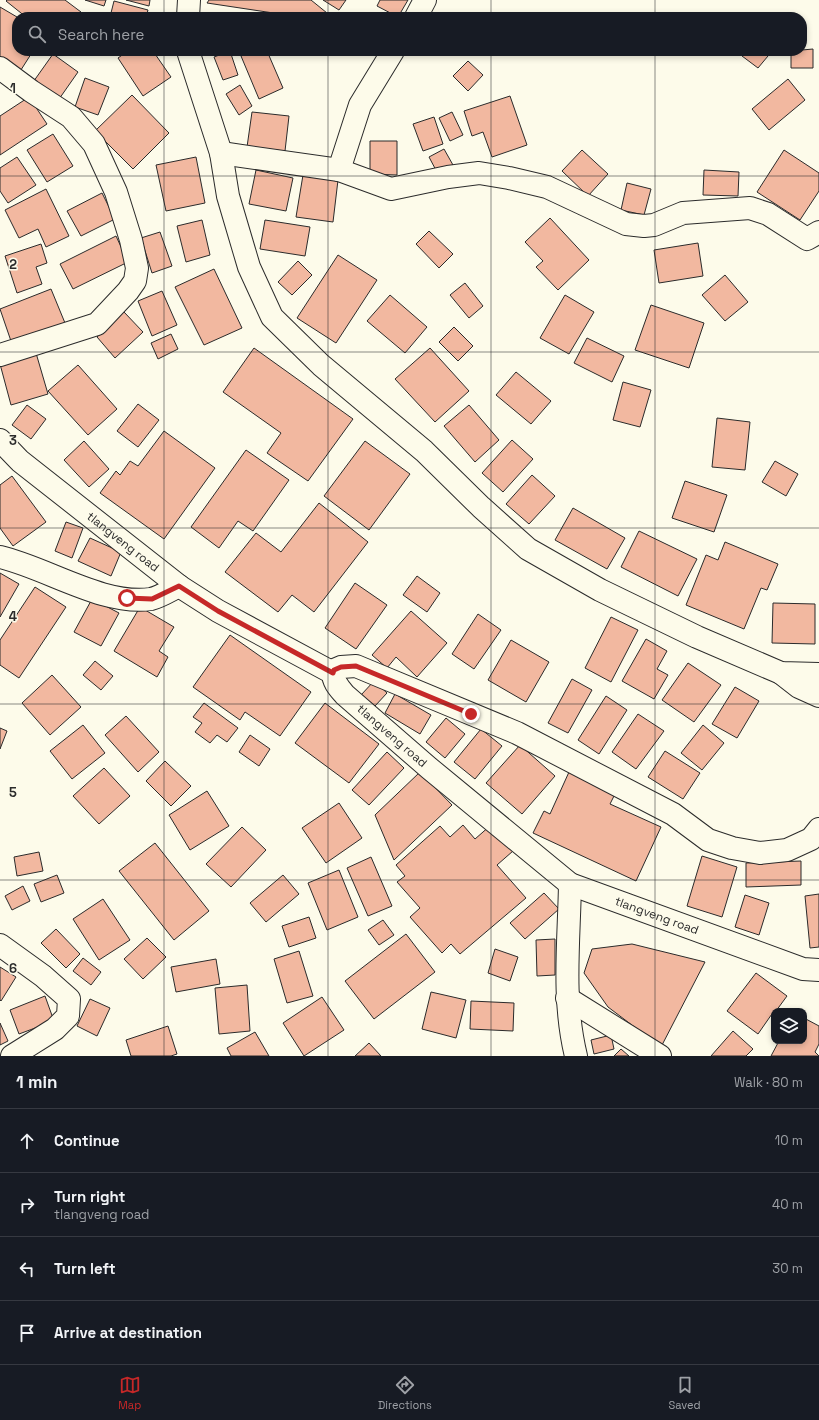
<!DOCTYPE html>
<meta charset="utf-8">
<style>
body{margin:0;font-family:"Space Grotesk",sans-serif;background:#20242c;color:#f1f3f6}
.controls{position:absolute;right:12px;bottom:12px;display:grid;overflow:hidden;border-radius:8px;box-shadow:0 2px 6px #0003}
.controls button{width:36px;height:36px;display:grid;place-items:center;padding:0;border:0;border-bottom:1px solid #363941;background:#171b24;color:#f1f3f6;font:20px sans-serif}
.stop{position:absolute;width:12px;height:12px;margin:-9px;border:3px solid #c62828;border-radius:50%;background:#fff}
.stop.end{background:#c62828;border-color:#fff;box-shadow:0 1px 4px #0008}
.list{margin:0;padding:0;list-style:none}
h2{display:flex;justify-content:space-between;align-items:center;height:52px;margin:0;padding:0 16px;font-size:17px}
h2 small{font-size:13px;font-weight:400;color:#9ea1a6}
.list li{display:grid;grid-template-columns:26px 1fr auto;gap:12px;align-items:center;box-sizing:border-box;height:64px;padding:0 16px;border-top:1px solid #363941}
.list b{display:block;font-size:15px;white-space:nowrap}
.list p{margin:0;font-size:13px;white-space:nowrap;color:#9ea1a6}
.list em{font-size:13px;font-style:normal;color:#9ea1a6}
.icon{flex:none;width:22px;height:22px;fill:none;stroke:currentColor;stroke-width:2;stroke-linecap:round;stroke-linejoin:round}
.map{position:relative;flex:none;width:819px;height:1056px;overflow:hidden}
.search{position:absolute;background:#171b24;box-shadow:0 2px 6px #0003;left:12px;right:12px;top:12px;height:44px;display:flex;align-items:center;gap:10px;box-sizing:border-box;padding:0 14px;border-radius:16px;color:#9ea1a6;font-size:15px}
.sheet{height:308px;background:#171b24}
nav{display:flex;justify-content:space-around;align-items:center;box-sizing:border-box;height:56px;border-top:1px solid #363941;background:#171b24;font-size:11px;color:#9ea1a6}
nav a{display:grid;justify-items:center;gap:2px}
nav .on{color:#c62828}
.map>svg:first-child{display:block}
.building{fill:#f2b8a0;stroke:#2b2b2b}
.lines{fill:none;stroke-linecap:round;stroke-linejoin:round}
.minor-casing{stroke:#2b2b2b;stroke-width:24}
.trunk-casing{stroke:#2b2b2b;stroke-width:24}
.minor{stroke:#fdfbea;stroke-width:22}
.trunk{stroke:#fdfbea;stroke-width:22}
.route{stroke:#c62828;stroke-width:5}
.grid{fill:none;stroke:#2b2b2b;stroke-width:1;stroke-opacity:0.55}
.labels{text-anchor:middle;stroke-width:3;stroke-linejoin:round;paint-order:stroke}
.street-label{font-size:12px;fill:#2b2b2b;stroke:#fdfbea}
.grid-label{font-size:13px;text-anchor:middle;font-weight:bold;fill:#2b2b2b;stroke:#fdfbea;stroke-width:3;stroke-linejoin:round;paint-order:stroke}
</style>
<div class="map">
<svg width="819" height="1056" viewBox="0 0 819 1056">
<rect width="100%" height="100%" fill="#fdfbea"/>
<g class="building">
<path d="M7,0H65L81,12L77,17H26L6,1Z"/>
<path d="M85,0H106L104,6Z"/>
<path d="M126,0H150L149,6Z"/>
<path d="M209,0H311L327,13L323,17H300L207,3Z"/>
<path d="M323,0H346L339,10Z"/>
<path d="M380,0H408L398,17L377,6Z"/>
<path d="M114,1L148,10L146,17H110Z"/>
<path d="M0,7L17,17V51H33L19,73L0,61Z"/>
<path d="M813,49V68H791V51Z"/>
<path d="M128,51H153L171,77L143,96L118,58Z"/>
<path d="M230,51L238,75L223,80L214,57Z"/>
<path d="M254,51H267L283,88L259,99L241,56Z"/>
<path d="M745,51H762L768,56L758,68L742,56Z"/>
<path d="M53,54L78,72L57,102L31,85Z"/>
<path d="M468,61L483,75L468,91L453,76Z"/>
<path d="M85,78L109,87L98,115L75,107Z"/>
<path d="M788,79L805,100L769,130L752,109Z"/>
<path d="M240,85L252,106L239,115L226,94Z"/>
<path d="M132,95L169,133L133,169L95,131Z"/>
<path d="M510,96L527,145L492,157L483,132L472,136L464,111Z"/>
<path d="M29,97L47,124L0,155V116Z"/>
<path d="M252,112L289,116L285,151L247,147Z"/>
<path d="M452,112L463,135L450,141L439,118Z"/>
<path d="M434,117L443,144L423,151L413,124Z"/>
<path d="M53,134L73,166L47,182L27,150Z"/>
<path d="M370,141H397V175L370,174Z"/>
<path d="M444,149L453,165L438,174L429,157Z"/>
<path d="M582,150L608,174L588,196L562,171Z"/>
<path d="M784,150L819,173V191L800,220L757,192Z"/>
<path d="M17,157L36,185L8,203L0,191V168Z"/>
<path d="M196,157L205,203L166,211L156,165Z"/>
<path d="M256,170L293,178L286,211L249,204Z"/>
<path d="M704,170L739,172L738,196L703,195Z"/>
<path d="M303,175L338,180L333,222L296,217Z"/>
<path d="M627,183L651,189L644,215L621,210Z"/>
<path d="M46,189L69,236L46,247L38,229L19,238L5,210Z"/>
<path d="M102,193L115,219L81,236L67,211Z"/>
<path d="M550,218L589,260L558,290L536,267L543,261L525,242Z"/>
<path d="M202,220L210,255L186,262L177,226Z"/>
<path d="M265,220L310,227L305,256L260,249Z"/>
<path d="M429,231L453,254L439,268L416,244Z"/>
<path d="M160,232L172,266L152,273L141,238Z"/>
<path d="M116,236L128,262L73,289L60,264Z"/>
<path d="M698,243L703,276L659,283L654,250Z"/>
<path d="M41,244L47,263L36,267L42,284L17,293L5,256Z"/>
<path d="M338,255L377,280L336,343L297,318Z"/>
<path d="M298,261L312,275L292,295L278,282Z"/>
<path d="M214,269L242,328L204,345L175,287Z"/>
<path d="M725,275L748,302L725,321L702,295Z"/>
<path d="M465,283L483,306L469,318L450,295Z"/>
<path d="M51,289L65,323L12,344L0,309Z"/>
<path d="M162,291L177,325L152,336L138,301Z"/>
<path d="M390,295L427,327L405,353L367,321Z"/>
<path d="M565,295L594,312L569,354L540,338Z"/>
<path d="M651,305L704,323L689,368L635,350Z"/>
<path d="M124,312L143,332L115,358L97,337Z"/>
<path d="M454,327L473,346L458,361L439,342Z"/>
<path d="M171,334L178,349L158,359L151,343Z"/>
<path d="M587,338L624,356L612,382L574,363Z"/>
<path d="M254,348L353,419L308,481L267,453L281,433L223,392Z"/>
<path d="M430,348L469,391L435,422L395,379Z"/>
<path d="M36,353L48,394L11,405L0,364Z"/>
<path d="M78,365L117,409L88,435L48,391Z"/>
<path d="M516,372L551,401L531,424L496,395Z"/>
<path d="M623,382L651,390L640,427L613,420Z"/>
<path d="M138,404L159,420L138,447L117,431Z"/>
<path d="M27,405L46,419L31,439L12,425Z"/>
<path d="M469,405L499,440L475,462L444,426Z"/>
<path d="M717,418L750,422L745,470L712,467Z"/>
<path d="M164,431L215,468L164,539L100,493L116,471L120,475L130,461L138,466Z"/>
<path d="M512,440L533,459L503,492L482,473Z"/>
<path d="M84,441L109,469L89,487L64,460Z"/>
<path d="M365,441L410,474L369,530L324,496Z"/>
<path d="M246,450L289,480L253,531L238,521L219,548L191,527Z"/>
<path d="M775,461L798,474L786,496L762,482Z"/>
<path d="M532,475L555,496L529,524L506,504Z"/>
<path d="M12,476L46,522L13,546L0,528V485Z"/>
<path d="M685,481L727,495L714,532L672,518Z"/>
<path d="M319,503L368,542L314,612L292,595L278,612L225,572L256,533L281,552Z"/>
<path d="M573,508L625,538L607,569L555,540Z"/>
<path d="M66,522L83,528L72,558L55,551Z"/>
<path d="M639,531L697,559L678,596L621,567Z"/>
<path d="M90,538L121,552L111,576L78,561Z"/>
<path d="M725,542L778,564L767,590L761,588L744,629L686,605L706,555L718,560Z"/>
<path d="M0,573L19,584L0,617Z"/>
<path d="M417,576L440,593L427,612L403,595Z"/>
<path d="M355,583L387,605L356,649L325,628Z"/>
<path d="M35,587L66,607L19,678L0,665V640Z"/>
<path d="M92,599L119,613L101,646L74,632Z"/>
<path d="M773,603L815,604V644L772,643Z"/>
<path d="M140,607L174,627L159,651L168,657L157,677L114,651Z"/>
<path d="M411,611L447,643L417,677L396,657L387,668L372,655Z"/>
<path d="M478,614L501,630L474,669L452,654Z"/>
<path d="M611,617L638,630L611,682L585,668Z"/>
<path d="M230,635L311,692L280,736L245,712L240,720L193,687Z"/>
<path d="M646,639L667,651L657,669L668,675L654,699L622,681Z"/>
<path d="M511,640L549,662L526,702L488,680Z"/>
<path d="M95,661L113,676L101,690L83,675Z"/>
<path d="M688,663L721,685L694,722L662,700Z"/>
<path d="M52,675L81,707L50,735L22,703Z"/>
<path d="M572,679L592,690L568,733L548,723Z"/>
<path d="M374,681L387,693L375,706L361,695Z"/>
<path d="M735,687L759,701L737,738L712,724Z"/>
<path d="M395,694L431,715L420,734L385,713Z"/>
<path d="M606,696L627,710L599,754L578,740Z"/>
<path d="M204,703L238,728L227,742L217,735L210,743L195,732L202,723L193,717Z"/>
<path d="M325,703L379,744L349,783L295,743Z"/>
<path d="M638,714L664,731L636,769L612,752Z"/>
<path d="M126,716L159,752L138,772L105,735Z"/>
<path d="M446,718L465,734L445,758L426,742Z"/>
<path d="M83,725L105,753L72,779L50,751Z"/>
<path d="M703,725L724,743L702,770L681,753Z"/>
<path d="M0,728L7,731L0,749Z"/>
<path d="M481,729L502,746L475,779L454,762Z"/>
<path d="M250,735L270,749L259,766L239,752Z"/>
<path d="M520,745L555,776L522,814L486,783Z"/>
<path d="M665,751L700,773L683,799L648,777Z"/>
<path d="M387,752L404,768L369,805L352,790Z"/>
<path d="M165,761L191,786L171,806L146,781Z"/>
<path d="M104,768L130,796L99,824L73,796Z"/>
<path d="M420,772L452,805L394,860L375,815Z"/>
<path d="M569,772L615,794L610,804L661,827L636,881L533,833L544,811L550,814Z"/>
<path d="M207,791L229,826L190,850L169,815Z"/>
<path d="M339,803L362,838L326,863L302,828Z"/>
<path d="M463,825L475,839L491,825L513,851L497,865L526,898L460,954L451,944L442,953L410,917L420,908L397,882L405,876L396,865L440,826L450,837Z"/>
<path d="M242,827L266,850L231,887L206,864Z"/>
<path d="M155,843L209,911L174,940L119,871Z"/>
<path d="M39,852L43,871L17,876L14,857Z"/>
<path d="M702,856L737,867L722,917L687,906Z"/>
<path d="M371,857L392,906L368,916L347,868Z"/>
<path d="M801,861V885L746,887V863Z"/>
<path d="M339,870L358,917L327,930L308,883Z"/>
<path d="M57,875L64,893L41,902L34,884Z"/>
<path d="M283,875L299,894L266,922L250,903Z"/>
<path d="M23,886L30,901L12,910L5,896Z"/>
<path d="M544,893L559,909L525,939L510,923Z"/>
<path d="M819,894V947L810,948L805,896Z"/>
<path d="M745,895L769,903L759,935L735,927Z"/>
<path d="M103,899L130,940L99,960L73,919Z"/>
<path d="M309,917L316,938L289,947L282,926Z"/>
<path d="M383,920L394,935L379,945L368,930Z"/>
<path d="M56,929L80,954L66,968L41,943Z"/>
<path d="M406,934L435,972L374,1019L345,981Z"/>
<path d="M147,938L166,957L143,979L124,959Z"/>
<path d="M555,939V975L537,976L536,940Z"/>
<path d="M632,944L705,962L661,1047L608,1007L584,973L592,949Z"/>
<path d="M495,949L518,957L510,981L488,973Z"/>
<path d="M299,951L313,996L287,1003L274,959Z"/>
<path d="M83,958L101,972L91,985L73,971Z"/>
<path d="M216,959L220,984L176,992L171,967Z"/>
<path d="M0,967L16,977L1,1001L0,1000Z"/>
<path d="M756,973L787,996L776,1011H774L758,1034L727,1011Z"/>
<path d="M247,985L250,1031L219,1034L215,988Z"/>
<path d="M431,992L466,1000L456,1038L422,1029Z"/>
<path d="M45,996L54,1021L19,1034L10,1010Z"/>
<path d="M322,997L344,1030L304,1056L283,1023Z"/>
<path d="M90,999L110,1008L97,1036L77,1026Z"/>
<path d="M471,1001L514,1003L513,1031L470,1029Z"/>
<path d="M804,1018L819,1026V1044L815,1052L819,1056H771L779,1041H804Z"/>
<path d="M0,1023L8,1041L0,1045Z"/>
<path d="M168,1026L177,1054L171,1056H131L126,1040Z"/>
<path d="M733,1031L753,1049L746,1056H711Z"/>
<path d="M255,1032L269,1056H231L227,1048Z"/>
<path d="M611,1035L614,1049L594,1054L591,1040Z"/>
<path d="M369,1043L381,1056H355Z"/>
<path d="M621,1049L629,1056H614Z"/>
</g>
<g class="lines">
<g class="minor-casing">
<g id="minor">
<path d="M416,17L425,0"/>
<path d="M0,68L31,91L71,117L94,144L116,192L131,240L137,268L135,281L128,291L97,324L0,355"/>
<path d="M221,153L339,170L391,189L448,177L479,173L509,178L547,187L626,224L644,226L654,225L683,213L750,208L768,214L807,239L819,232"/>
<path d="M339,170L360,105L393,51"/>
<path id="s1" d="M0,440L20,461L179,586L218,611L333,673C333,682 339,688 345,695L429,768L570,884L803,969L819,970"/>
<path d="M0,557C47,568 103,606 151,599C160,597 171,590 179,586"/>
<path d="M333,673L334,670L341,667L356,666L517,733L673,814L708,840L732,848L760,853L787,850L811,839L819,829"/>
<path d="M781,673L799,687L819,696"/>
<path d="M570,884C569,942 562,999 576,1056"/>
<path d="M0,945L43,976L69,999L68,1016L55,1029L12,1056"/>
<path d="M567,998L660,1056"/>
</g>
</g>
<g class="trunk-casing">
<g id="trunk">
<path d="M188,17L189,0"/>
<path d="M188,51L221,153L228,196L249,267L272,317L321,365L424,451L481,507L528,549L600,590L697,637L781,673L819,674"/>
</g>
</g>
<use href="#minor" class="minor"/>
<use href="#trunk" class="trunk"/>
</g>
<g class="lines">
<path class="route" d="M127,598L152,599L179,586L218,611L333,673L334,670L341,667L356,666L471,714"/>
</g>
<path class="grid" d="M164,0V17M328,0V17M491,0V17M655,0V17M164,51V1056M328,51V1056M491,51V1056M655,51V1056M0,176H819M0,352H819M0,528H819M0,704H819M0,880H819"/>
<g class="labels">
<g class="street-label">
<text dy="4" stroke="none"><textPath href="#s1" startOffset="160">tlangveng road</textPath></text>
<text dy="4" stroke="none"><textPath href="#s1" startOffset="496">tlangveng road</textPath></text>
<text dy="4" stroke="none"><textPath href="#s1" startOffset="820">tlangveng road</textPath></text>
</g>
</g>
<g class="grid-label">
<text x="13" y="93">1</text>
<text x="13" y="269">2</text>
<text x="13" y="445">3</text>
<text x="13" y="621">4</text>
<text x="13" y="797">5</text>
<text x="13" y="973">6</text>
</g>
</svg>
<div class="controls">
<button><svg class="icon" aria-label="layers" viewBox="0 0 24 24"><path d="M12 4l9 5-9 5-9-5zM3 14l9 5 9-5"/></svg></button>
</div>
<div class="stop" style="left:127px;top:598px"></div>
<div class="stop end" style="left:471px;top:714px"></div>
<div class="search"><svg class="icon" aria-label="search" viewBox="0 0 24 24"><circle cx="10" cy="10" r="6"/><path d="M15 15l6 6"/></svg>Search here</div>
</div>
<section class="sheet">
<h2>1 min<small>Walk · 80 m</small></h2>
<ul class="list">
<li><svg class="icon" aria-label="ahead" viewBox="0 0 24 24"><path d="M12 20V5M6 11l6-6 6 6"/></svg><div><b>Continue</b></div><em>10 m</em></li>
<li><svg class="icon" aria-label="right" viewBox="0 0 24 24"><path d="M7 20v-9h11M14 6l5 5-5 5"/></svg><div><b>Turn right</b><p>tlangveng road</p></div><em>40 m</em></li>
<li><svg class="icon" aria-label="left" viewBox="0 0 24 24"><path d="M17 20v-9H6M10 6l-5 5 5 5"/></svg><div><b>Turn left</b></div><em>30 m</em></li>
<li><svg class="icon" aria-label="arrive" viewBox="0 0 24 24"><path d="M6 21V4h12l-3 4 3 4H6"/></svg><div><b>Arrive at destination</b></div></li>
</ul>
</section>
<nav>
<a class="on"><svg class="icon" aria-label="map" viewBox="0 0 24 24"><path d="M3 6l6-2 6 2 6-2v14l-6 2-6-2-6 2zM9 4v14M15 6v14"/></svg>Map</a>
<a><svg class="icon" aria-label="directions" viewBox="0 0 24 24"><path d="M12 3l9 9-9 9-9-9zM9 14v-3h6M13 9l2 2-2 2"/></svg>Directions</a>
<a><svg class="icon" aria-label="saved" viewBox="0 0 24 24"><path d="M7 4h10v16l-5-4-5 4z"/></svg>Saved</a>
</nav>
